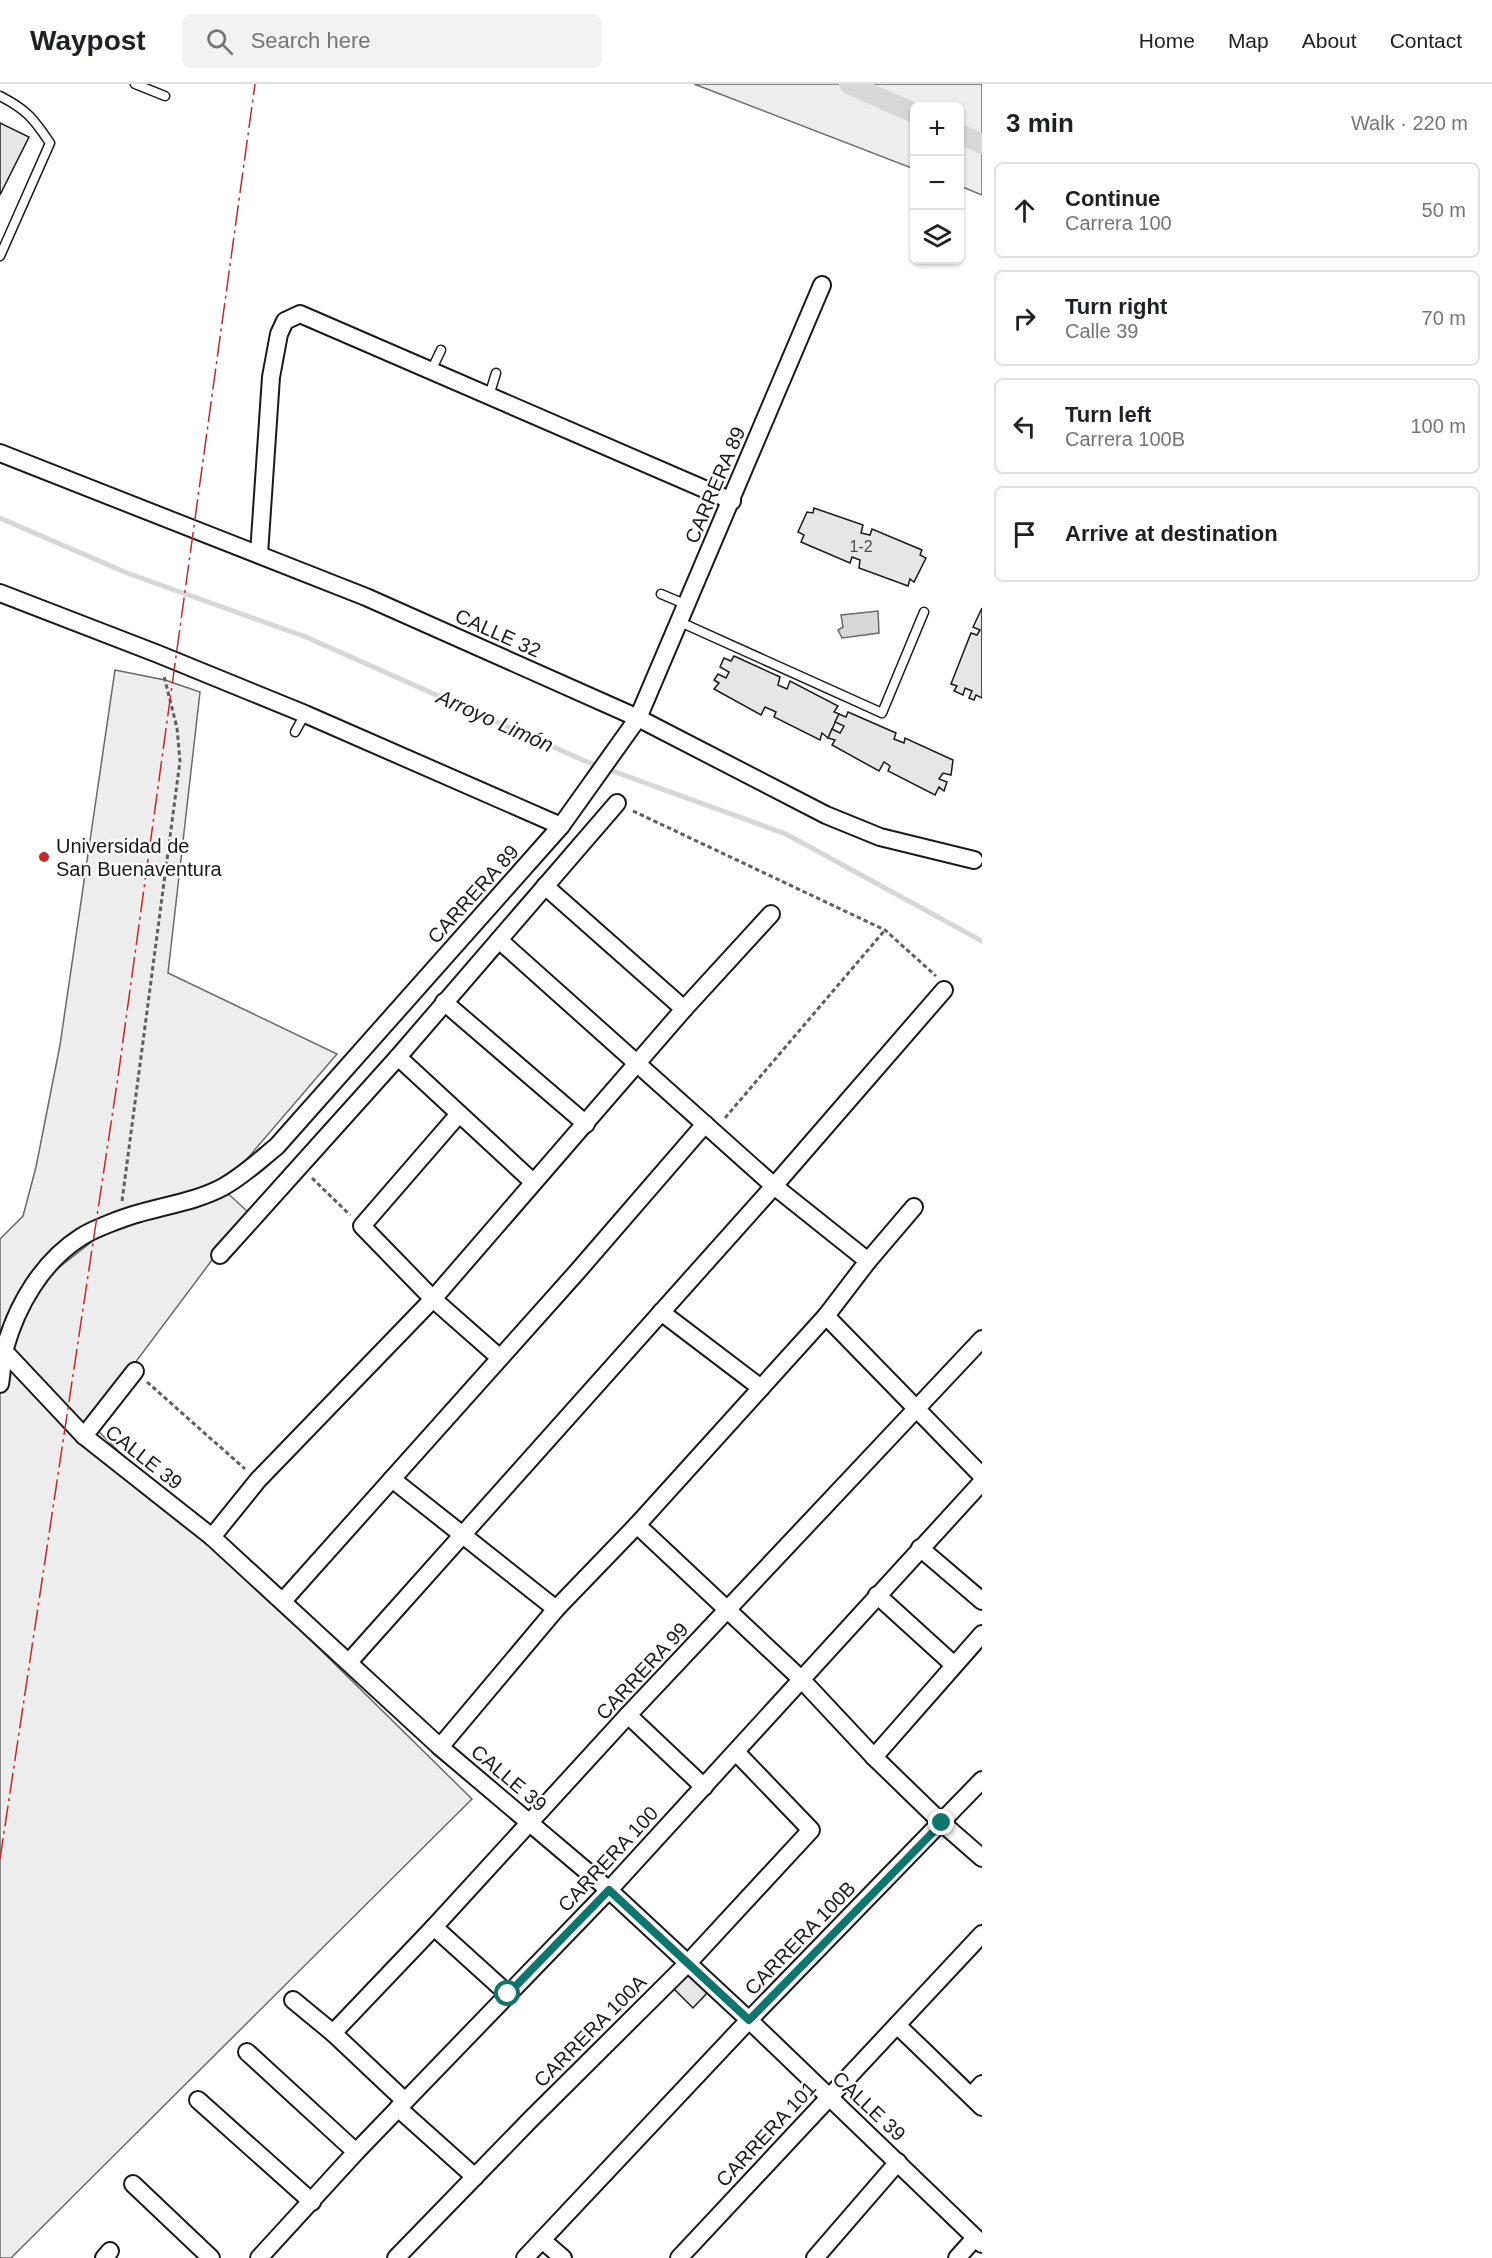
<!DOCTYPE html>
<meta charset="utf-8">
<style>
body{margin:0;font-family:Arial,sans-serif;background:#f2f2f2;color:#202124}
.controls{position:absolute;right:18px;top:18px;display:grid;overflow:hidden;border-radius:9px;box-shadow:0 2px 4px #0004}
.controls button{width:54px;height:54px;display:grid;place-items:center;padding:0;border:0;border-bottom:2px solid #e0e0e0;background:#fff;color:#202124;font:30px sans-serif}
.stop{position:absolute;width:18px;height:18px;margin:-14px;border:4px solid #0f766e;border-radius:50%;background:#fff}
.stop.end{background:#0f766e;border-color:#fff;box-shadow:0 2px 6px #0008}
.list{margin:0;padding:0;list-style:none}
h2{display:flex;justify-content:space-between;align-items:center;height:78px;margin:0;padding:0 24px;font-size:26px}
h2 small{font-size:20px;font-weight:400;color:#757577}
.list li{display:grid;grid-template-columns:39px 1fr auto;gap:18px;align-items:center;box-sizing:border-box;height:96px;margin:0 12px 12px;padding:0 12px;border:2px solid #e0e0e0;border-radius:9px}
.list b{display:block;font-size:22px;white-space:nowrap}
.list p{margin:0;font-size:20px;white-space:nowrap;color:#757577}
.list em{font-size:20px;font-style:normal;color:#757577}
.icon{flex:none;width:33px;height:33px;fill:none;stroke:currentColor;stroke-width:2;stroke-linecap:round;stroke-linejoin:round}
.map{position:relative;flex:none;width:982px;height:2174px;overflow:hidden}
header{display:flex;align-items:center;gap:36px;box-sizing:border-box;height:84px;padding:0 30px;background:#fff;border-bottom:2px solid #e0e0e0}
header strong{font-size:28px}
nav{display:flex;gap:33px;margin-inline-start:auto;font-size:21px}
.search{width:420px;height:54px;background:#f2f2f2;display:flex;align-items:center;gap:15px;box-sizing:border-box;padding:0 21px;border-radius:9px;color:#757577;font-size:22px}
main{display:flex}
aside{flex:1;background:#fff}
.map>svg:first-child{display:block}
.built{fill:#ededed;stroke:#6a6a6a;stroke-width:1.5;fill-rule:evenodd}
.water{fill:#d7d7d7;stroke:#6a6a6a;stroke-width:1.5}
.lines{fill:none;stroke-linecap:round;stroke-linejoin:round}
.stream{stroke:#d7d7d7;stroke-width:5}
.canal{stroke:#d7d7d7;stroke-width:20}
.building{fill:#e6e6e6;stroke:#1a1a1a;stroke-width:1.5}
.lane-casing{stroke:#1a1a1a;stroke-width:11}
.street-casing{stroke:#1a1a1a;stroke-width:20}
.path{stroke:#5f5f5f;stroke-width:3;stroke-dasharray:4.5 3;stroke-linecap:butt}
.lane{stroke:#fff;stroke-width:8}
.street{stroke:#fff;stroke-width:16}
.power{stroke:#c62828;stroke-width:1.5;stroke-dasharray:21 4.5 3 4.5;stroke-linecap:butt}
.route{stroke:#0f766e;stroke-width:8}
.poi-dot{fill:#c62828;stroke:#fff;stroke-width:2}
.labels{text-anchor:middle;stroke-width:4.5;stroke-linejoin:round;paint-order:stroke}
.number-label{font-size:16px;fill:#4d4d4d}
.street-label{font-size:20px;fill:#1a1a1a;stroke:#fff}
.poi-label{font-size:20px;fill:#1a1a1a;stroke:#fff;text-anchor:start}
.water-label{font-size:21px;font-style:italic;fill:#1a1a1a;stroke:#fff}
</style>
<header>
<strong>Waypost</strong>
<div class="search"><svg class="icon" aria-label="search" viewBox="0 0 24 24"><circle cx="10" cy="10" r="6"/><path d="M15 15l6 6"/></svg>Search here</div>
<nav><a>Home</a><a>Map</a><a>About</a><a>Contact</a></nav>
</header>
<main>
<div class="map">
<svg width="982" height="2174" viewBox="0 0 982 2174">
<rect width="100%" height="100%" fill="#fff"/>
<g class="built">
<path d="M694,0H982V111L960,102V22H914V85Z"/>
<path d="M115,586L165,596L200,608L168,889L337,970L222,1104L248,1128L90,1339L472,1715L11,2174H0V1155L23,1132L36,1083L60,961ZM112,1142L39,1199L51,1179Z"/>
</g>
<path class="water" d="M878,527L879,549L842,554L838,546L843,543L841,531Z"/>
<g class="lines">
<path class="stream" d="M0,434L127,489L306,553L585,677L786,750L982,857"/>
<g class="canal">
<path d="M849,0L914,29"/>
<path d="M960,50L982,60"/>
</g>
</g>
<g class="building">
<path d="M0,39L29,53L0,111Z"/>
<path d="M814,424L863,441L861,449L870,451L872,445L922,466L920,471L926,474L914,498L910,495L908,502L859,484L860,476L852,473L850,479L801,458L804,451L798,448L807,428L813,429Z"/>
<path d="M982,524V614L976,611L974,616L969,614L972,607L965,604L963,611L954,607L957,602L951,600L971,549L977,551L980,546L973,543Z"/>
<path d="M734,572L780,593L778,601L787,605L790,597L838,622L834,628L839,630L828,654L822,649L820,656L774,633L776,628L765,623L761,631L714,605L719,599L714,596L718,590L726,594L729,588L720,583L724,574L731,577Z"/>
<path d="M848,628L896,649L894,655L904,659L905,654L953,676L951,691L943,689L939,695L947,698L944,707L939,703L935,711L888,687L890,682L884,678L879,687L832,661L835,656L828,654L832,645L840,649L844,642L835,638L839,630L846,633Z"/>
<path d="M688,1889L708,1908L693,1924L673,1904Z"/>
</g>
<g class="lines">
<g class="lane-casing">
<g id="lane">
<path d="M135,0L165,12"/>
<path d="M0,12C27,26 33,34 50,59L0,172"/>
<path d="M431,287L441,266"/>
<path d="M489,312L496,289"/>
<path d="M661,510L687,521"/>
<path d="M680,538L882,629L924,528"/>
<path d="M295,648L305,630"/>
</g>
</g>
<g class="street-casing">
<g id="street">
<path d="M0,369L366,513L638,634L826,731L880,753L974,776"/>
<path d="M259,470L271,293L279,250L285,237L300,230L732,417"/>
<path d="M0,509L158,570L305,630L561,742"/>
<path d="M545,802L684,925"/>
<path d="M499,856L774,1102L868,1177"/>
<path d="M444,918L586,1040"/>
<path d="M398,973L533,1098"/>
<path d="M459,1030L362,1142L433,1215L500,1274"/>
<path d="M220,1171L398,973L617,719"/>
<path d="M661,1228L761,1304"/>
<path d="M826,1232L982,1392"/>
<path d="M4,1267L84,1352L212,1453L440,1663L609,1806L749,1936L982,2160"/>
<path d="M0,1300C2,1289 2,1276 5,1264C17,1221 42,1178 81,1153C93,1145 125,1133 140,1129C167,1121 197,1117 223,1103C243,1092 260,1076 277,1062L561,742L638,634L822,201"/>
<path d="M84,1352L135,1287"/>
<path d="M392,1395L556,1525"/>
<path d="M637,1441L801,1595L874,1673L942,1739L982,1774"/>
<path d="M212,1453L258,1396L433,1215L684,925L771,830"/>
<path d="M920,1464L982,1517"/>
<path d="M877,1511L954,1581"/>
<path d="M283,1517L577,1188L705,1040"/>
<path d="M349,1578L774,1102L944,906"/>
<path d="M628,1631L704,1703"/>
<path d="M440,1663L556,1525L637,1441L826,1232L868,1177L914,1123"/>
<path d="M874,1673L982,1550"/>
<path d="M434,1843L508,1910"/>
<path d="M293,1916L333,1949L405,2017"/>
<path d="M897,1941L982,2023"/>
<path d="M333,1949L434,1843L628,1631L982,1255"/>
<path d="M247,1968L356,2068"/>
<path d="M971,2012L982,2000"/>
<path d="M198,2016L312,2118"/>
<path d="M398,2024L475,2093"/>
<path d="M133,2100L211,2174"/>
<path d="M542,2156L563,2174"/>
<path d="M104,2174L110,2167"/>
<path d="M259,2174L356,2068L609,1806L982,1398"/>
<path d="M396,2174L530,2036L688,1879L811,1746L736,1668"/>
<path d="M525,2174L749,1936L982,1696"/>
<path d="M679,2174L982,1850"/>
<path d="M815,2174L898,2078"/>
<path d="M957,2174L975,2154"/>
</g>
</g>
<g class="path">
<path d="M633,727L885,846L936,892"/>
<path d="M725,1034L885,846"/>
<path d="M312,1094L350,1131"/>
<path d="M122,1117L180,677L177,644L164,592"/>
<path d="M147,1298L245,1385"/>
</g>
<use href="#lane" class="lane"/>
<use href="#street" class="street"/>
<path class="power" d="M0,1775L118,993L255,0"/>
</g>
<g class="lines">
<path class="route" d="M508,1910L609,1806L749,1936L942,1739"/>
</g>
<circle class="poi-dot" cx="44" cy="773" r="6"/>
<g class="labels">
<g class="number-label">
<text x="861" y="468">1-2</text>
</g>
<g class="street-label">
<text transform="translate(715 401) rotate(-67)" y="7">CARRERA 89</text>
<text transform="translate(498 549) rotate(24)" y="7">CALLE 32</text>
<text transform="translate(473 810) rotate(-48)" y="7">CARRERA 89</text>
<text transform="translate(144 1373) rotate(38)" y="7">CALLE 39</text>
<text transform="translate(642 1587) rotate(-47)" y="7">CARRERA 99</text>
<text transform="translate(509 1694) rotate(40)" y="7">CALLE 39</text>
<text transform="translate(608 1775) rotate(-47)" y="7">CARRERA 100</text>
<text transform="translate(800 1854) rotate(-46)" y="7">CARRERA 100B</text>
<text transform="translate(590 1947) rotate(-45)" y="7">CARRERA 100A</text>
<text transform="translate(869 2022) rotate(43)" y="7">CALLE 39</text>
<text transform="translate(766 2050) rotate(-47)" y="7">CARRERA 101</text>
</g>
<g class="poi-label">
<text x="56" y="769">Universidad de<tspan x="56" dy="23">San Buenaventura</tspan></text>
</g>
<g class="water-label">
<text transform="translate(495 637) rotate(24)" y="7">Arroyo Limón</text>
</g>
</g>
</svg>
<div class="controls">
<button>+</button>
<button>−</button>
<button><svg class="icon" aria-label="layers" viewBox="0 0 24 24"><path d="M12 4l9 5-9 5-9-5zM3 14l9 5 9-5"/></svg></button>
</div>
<div class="stop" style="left:508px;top:1910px"></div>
<div class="stop end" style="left:942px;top:1739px"></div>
</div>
<aside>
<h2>3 min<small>Walk · 220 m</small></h2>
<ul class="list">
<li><svg class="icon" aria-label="ahead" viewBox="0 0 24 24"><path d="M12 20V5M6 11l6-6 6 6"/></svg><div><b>Continue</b><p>Carrera 100</p></div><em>50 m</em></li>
<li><svg class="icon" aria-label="right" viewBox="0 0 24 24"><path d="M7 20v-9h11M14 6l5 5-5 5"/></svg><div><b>Turn right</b><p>Calle 39</p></div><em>70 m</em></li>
<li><svg class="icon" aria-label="left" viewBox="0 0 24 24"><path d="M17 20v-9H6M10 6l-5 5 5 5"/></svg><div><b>Turn left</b><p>Carrera 100B</p></div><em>100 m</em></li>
<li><svg class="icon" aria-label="arrive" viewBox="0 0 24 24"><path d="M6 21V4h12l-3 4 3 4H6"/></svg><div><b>Arrive at destination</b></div></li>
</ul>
</aside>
</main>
